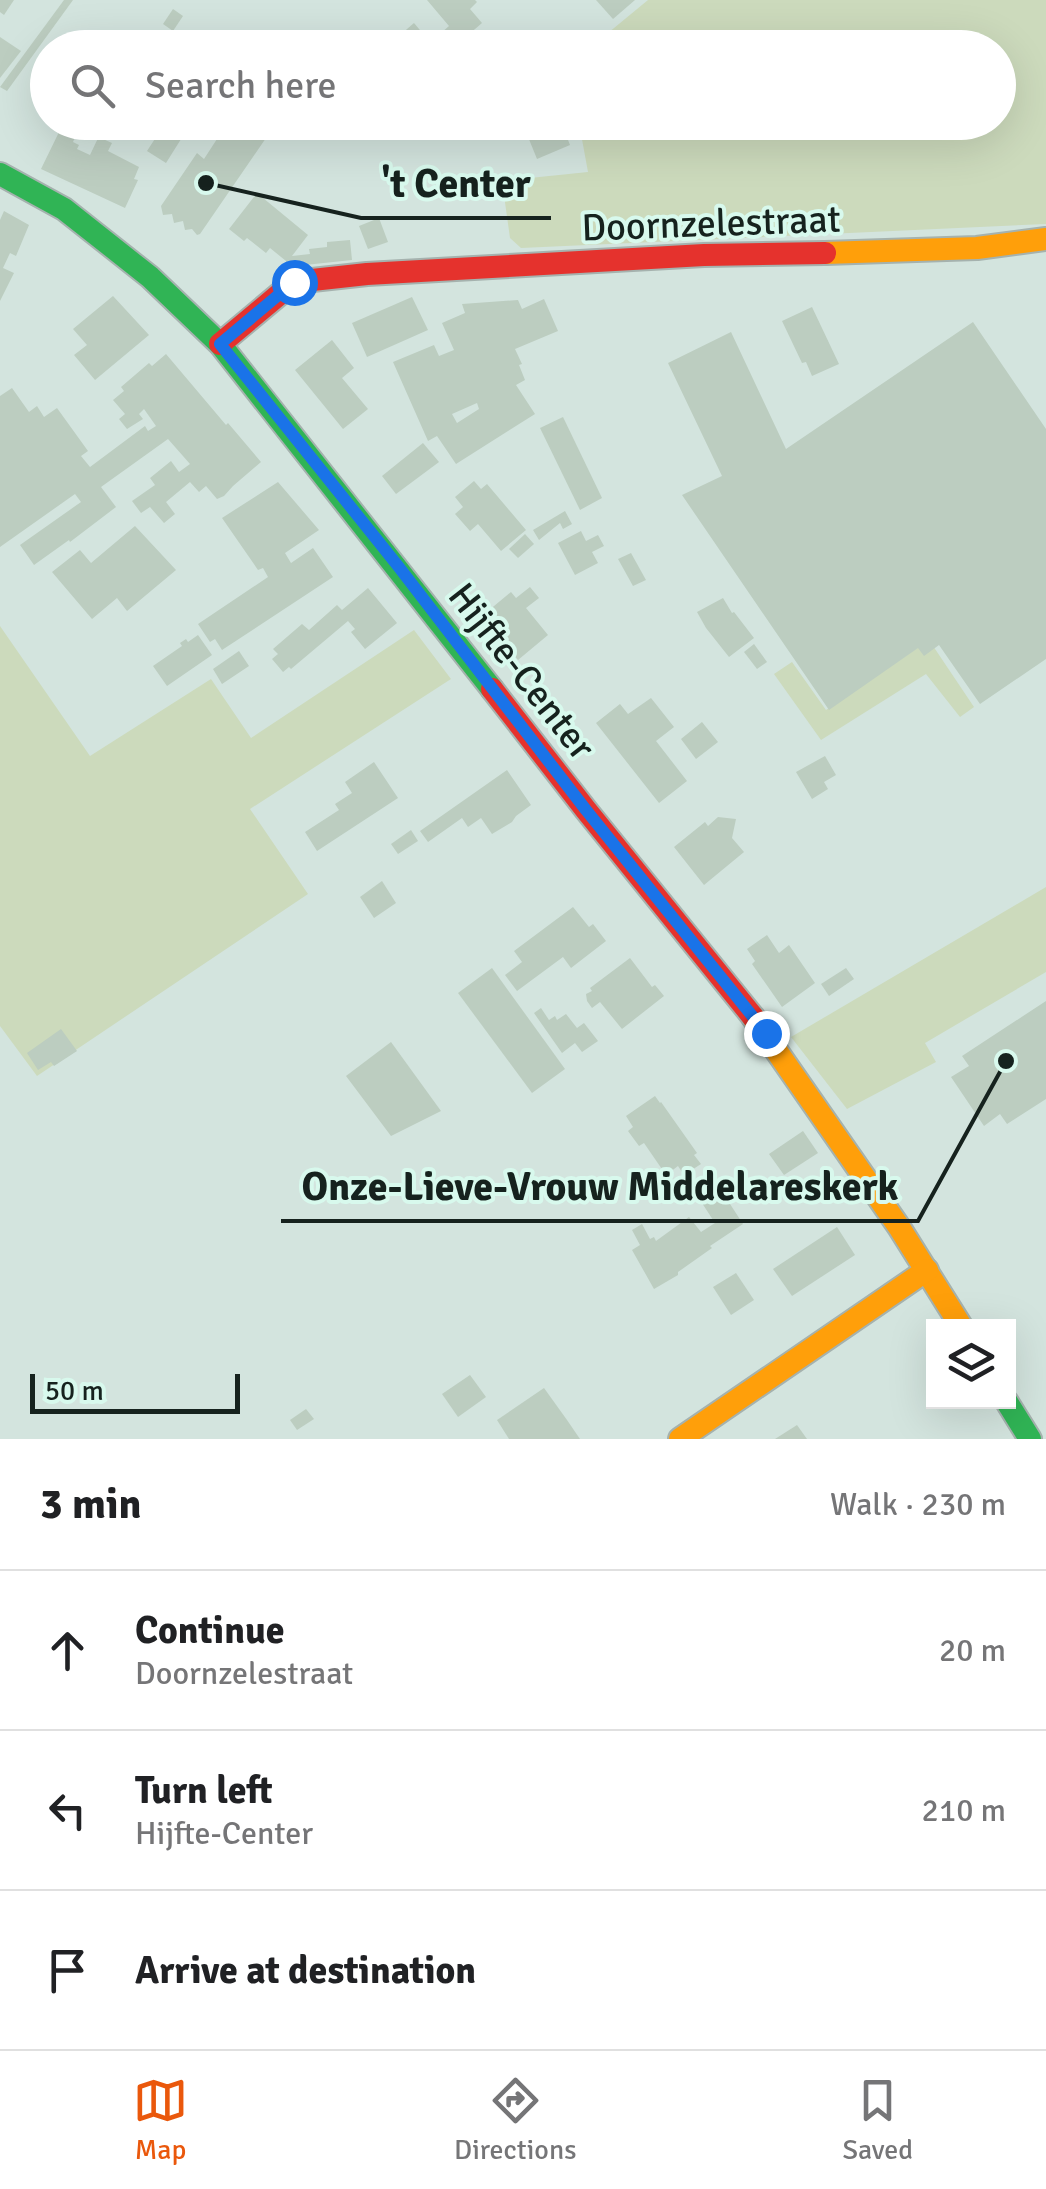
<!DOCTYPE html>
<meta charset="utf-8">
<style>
body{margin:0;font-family:Signika,sans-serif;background:#f2f2f2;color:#202124}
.controls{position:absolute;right:30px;bottom:30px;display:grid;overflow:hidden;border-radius:0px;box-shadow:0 10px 40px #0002}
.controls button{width:90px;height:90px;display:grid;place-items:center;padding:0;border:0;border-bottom:2px solid #e0e0e0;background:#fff;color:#202124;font:50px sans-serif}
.scale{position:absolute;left:30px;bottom:25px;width:210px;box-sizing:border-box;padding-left:10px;border:5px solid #16221e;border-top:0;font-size:28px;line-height:35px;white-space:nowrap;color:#16221e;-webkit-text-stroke:8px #d8f9ed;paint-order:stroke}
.stop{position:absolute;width:30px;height:30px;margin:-22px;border:8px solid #1a73e8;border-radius:50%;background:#fff}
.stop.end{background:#1a73e8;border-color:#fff;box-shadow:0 2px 10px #0008}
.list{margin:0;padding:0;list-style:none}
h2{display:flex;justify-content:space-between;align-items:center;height:130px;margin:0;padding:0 40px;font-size:42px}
h2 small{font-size:32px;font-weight:400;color:#757577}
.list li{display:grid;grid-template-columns:65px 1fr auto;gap:30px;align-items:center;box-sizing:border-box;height:160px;padding:0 40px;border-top:2px solid #e0e0e0}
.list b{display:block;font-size:38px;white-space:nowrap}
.list p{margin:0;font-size:32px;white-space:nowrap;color:#757577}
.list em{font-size:32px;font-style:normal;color:#757577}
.icon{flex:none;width:55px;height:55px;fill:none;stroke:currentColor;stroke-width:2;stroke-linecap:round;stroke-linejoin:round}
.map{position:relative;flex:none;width:1046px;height:1439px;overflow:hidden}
.search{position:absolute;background:#fff;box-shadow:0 10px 40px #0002;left:30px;right:30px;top:30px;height:110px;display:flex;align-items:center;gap:25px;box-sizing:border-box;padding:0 35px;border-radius:55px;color:#757577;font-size:38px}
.sheet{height:610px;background:#fff}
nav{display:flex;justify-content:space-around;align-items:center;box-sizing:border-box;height:140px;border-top:2px solid #e0e0e0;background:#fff;font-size:28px;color:#757577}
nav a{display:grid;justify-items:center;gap:5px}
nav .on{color:#ea580c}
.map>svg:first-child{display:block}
.green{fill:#ccdabc}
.building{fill:#bccdc0;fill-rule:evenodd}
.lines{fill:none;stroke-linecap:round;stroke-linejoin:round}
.fast-casing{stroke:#a5b2ae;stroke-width:26}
.slow-casing{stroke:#a5b2ae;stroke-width:26}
.jam-casing{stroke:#a5b2ae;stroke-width:26}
.fast{stroke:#30b455;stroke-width:22}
.slow{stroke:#ff9f0a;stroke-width:22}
.jam{stroke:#e5322d;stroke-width:22}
.route{stroke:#1a73e8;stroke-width:12}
.labels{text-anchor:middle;stroke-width:8;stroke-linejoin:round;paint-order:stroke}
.street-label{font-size:38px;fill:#16221e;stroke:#d8f9ed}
.leader{fill:none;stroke:#16221e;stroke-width:4}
.callout-dot{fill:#16221e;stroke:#d8f9ed;stroke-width:4}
.callout-label{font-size:40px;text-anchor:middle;font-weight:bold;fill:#16221e;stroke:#d8f9ed;stroke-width:8;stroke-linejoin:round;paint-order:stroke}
</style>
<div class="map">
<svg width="1046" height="1439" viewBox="0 0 1046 1439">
<rect width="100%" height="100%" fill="#d3e4de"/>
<g class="green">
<path d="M648,0H1046V224L521,248L510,238L502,181L588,172L579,123L998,122V48L591,47Z"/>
<path d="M0,626L90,756L211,679L251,738L414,630L451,679L250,809L308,894L37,1076L0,1026Z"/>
<path d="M929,640L974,707L960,717L926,674L821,740L774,674L792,662L826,710Z"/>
<path d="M1046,887V972L925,1043L936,1062L847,1109L791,1037Z"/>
</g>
<g class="building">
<path d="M0,0H14L4,15L0,12Z"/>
<path d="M64,0H73L7,91L0,87Z"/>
<path d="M427,0H475L477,2L470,9L482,23L453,48L440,34L449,26Z"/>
<path d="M596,0H635L613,19Z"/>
<path d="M173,9L183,16L173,31L163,24Z"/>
<path d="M414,23L430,42L424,48H385Z"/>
<path d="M0,37L21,51L0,78Z"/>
<path d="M86,122H114L103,139L112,143L108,151L139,167L134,179L138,180L125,208L41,169L60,130L75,137L73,142L79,145L77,149L90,155L99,136L84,126Z"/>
<path d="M169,122H181L188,128L166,163L147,151L164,125L166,127Z"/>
<path d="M228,122H277L200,234L197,235L192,229L185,230L183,221L174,223L172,214L163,215L161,206L197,153L204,159Z"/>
<path d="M522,122H561L570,145L537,159Z"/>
<path d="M257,193L308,235L292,256L310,254L309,249L327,247V242L350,240L352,260L286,267V261L270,248L266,253L247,238L244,241L229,229Z"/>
<path d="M4,211L29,225L16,256L10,253L3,268L14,273L0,301V220Z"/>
<path d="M379,218L388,242L368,249L359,226Z"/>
<path d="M113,296L149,335L95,380L74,355L87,345L73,329Z"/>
<path d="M412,297L428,330L367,357L352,323Z"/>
<path d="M544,299L558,331L515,349L522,364L519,365L525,380L516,385L535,414L456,464L437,436L428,441L393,362L434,345L439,356L454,350L442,323L465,313L462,304L518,300L522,309ZM477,403L479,409L457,423L452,414Z"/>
<path d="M812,307L839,364L812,376L806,362L802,363L782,321Z"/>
<path d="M973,322L1046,429V659L980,704L939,645L924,656L918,648L829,710L682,495L722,476L668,363L731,332L786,449Z"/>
<path d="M332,340L354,368L342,378L368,409L343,429L295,370Z"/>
<path d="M166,354L226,425L228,423L261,462L233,486L224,496L217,499L206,486L199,492L190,482L166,502L175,514L164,523L150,507L141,513L132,501L155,485L150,478L171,461L179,472L190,464L168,439L101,487L116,507L70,542L69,540L34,565L20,545L81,502L75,494L0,547V396L12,388L29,412L37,406L44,417L57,408L88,451L81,456L90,467L145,426L148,431L156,426L144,409L139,414L143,419L127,429L119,419L125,414L113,400L124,391L121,387L149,363L152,366Z"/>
<path d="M563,417L602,498L580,510L540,428Z"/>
<path d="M423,443L439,462L396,494L382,476Z"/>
<path d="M474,481L481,489L487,484L526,530L501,551L478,524L470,531L455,514L463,507L455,497Z"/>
<path d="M278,482L319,530L285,553L291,563L313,548L333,577L222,650L215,639L210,642L198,624L268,577L263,568L258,570L222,518Z"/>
<path d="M565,511L572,524L563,529L560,523L539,540L533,530Z"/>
<path d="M135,526L176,570L127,611L117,598L92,619L52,572L80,550L91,563Z"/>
<path d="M581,531L586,541L598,535L604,546L592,552L598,563L575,575L558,543Z"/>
<path d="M525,534L534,544L518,558L509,549Z"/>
<path d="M631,553L646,580L633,586L618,559Z"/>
<path d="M530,587L539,598L526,608L548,635L518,660L482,616L511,592L516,598Z"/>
<path d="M368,588L397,623L365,649L351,632L355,629L348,621L291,669L289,667L283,672L272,659L278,654L273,649L302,624L309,630L337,605L342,610Z"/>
<path d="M723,598L732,613L734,612L754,638L729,657L706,628L697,612Z"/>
<path d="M198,635L212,655L167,686L153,666L182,646L180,643L186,639L188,642Z"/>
<path d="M754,644L767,662L757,669L744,652Z"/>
<path d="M239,651L249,666L222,684L213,669Z"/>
<path d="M651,698L674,727L656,741L687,781L659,803L596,723L620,704L628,714Z"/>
<path d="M702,722L718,742L696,759L681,739Z"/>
<path d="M825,756L836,775L824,782L828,789L812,799L796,772Z"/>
<path d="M374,762L398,798L317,851L305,832L339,810L335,804L352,793L345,782Z"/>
<path d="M507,770L531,805L516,816L512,822L492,834L481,818L468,827L462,818L428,842L420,831Z"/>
<path d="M718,817L736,819L732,838L744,852L704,885L674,847L705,822L708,826Z"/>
<path d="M411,830L418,841L398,854L391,844Z"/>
<path d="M382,881L396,903L374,918L360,897Z"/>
<path d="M573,907L589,927L593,924L606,941L571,968L563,957L517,991L505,975L522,962L514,951Z"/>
<path d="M767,935L779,953L789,945L815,983L782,1007L752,964L755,961L747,949Z"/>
<path d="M630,958L652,987L655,985L664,996L622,1029L600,1002L592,1008L587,1001L586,994L592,991L590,988Z"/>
<path d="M492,968L565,1069L532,1093L458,993Z"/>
<path d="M846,968L854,979L829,996L821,984Z"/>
<path d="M1046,1001V1099L1007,1124L1000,1114L984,1126L951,1077L969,1066L962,1056Z"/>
<path d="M541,1008L549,1020L555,1016L557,1020L566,1014L577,1028L584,1023L598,1041L582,1052L575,1043L562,1053L534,1013Z"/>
<path d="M61,1029L77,1051L54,1066L51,1062L38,1070L27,1053Z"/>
<path d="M391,1042L441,1111L391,1136L346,1076Z"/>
<path d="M655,1096L660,1103L661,1102L697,1153L694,1155L701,1164L684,1175L678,1166L666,1175L644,1143L639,1146L628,1131L633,1127L626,1116Z"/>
<path d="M803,1131L818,1153L784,1175L769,1154Z"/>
<path d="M719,1187L743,1224L710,1246L712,1248L678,1272V1275L654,1289L632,1250L640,1245L632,1230L642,1224L650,1239L654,1237L656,1241L689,1217L701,1232L715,1223L700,1200Z"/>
<path d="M837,1227L855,1255L792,1296L773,1269Z"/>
<path d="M736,1273L754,1300L731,1315L713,1287Z"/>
<path d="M470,1375L486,1397L458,1417L442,1394Z"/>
<path d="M544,1388L567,1420L580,1439H509L497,1420Z"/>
<path d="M306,1409L314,1419L297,1430L290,1420Z"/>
<path d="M797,1425L807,1439H775Z"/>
</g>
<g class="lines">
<g class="fast-casing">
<g id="fast">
<path d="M0,174L64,209L150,277L220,344L492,689"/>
<path d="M1007,1402L1030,1439"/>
</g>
</g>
<g class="slow-casing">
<g id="slow">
<path d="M825,253L977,248L1046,239"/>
<path d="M753,1017L899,1227L961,1326"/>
<path d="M680,1439L927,1270"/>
</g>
</g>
<g class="jam-casing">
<g id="jam">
<path d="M220,344L294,282L367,274L704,255L825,253"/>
<path d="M492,689L586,810L753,1017"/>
</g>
</g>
<use href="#fast" class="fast"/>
<use href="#slow" class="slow"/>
<use href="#jam" class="jam"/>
</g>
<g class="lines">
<path class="route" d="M294,282L220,344L398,566L586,810L766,1033"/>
</g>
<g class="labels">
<g class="street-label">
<text transform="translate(711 223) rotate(-2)" y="13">Doornzelestraat</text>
<text transform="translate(522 671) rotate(52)" y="13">Hijfte-Center</text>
</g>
</g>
<path class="leader" d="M206 183L361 218H551M1006 1061L918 1221H281"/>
<g class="callout-dot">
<circle cx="206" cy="183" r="10"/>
<circle cx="1006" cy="1061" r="10"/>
</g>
<g class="callout-label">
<text x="456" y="197">'t Center</text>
<text x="600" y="1200">Onze-Lieve-Vrouw Middelareskerk</text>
</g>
</svg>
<div class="controls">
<button><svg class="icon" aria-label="layers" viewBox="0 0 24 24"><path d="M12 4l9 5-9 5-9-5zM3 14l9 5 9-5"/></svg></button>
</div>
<div class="scale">50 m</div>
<div class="stop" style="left:294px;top:282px"></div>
<div class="stop end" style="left:766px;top:1033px"></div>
<div class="search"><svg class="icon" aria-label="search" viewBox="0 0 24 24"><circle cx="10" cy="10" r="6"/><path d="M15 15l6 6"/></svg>Search here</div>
</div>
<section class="sheet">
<h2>3 min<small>Walk · 230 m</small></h2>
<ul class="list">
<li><svg class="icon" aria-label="ahead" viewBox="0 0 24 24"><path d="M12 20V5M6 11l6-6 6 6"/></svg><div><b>Continue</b><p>Doornzelestraat</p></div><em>20 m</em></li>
<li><svg class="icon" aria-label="left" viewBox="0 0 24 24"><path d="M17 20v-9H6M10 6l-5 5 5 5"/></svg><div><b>Turn left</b><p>Hijfte-Center</p></div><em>210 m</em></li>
<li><svg class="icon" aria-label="arrive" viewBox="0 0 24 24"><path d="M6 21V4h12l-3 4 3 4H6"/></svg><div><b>Arrive at destination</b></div></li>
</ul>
</section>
<nav>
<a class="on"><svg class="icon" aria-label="map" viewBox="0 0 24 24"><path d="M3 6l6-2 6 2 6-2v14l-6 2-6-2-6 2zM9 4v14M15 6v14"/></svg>Map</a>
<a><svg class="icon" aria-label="directions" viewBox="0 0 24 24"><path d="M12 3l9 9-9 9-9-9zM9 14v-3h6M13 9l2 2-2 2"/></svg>Directions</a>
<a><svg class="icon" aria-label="saved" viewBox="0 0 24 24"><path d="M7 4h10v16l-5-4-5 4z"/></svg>Saved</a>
</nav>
